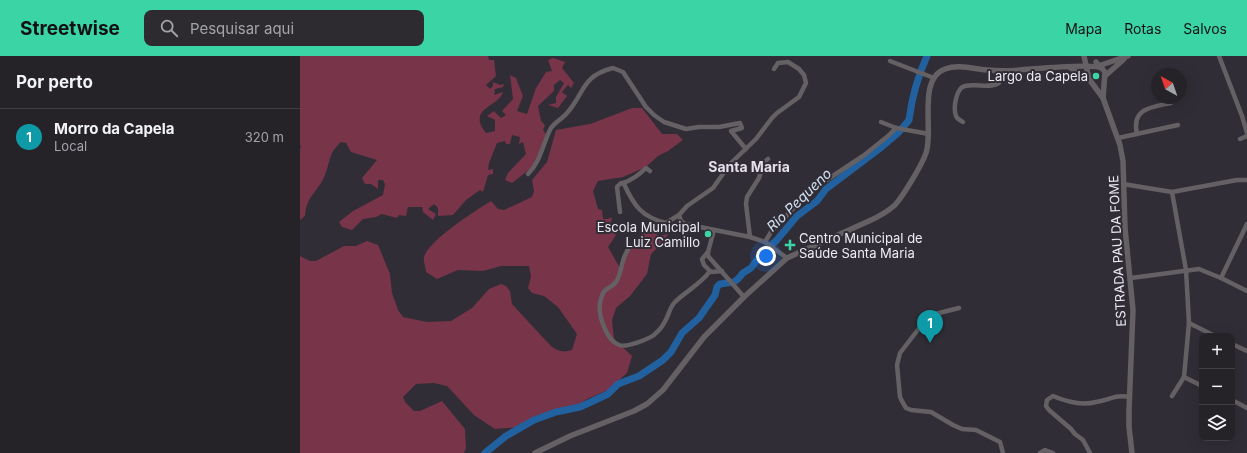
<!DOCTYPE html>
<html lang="pt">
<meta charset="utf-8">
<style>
body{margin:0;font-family:Inter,sans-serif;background:#2d2a30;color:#f1f3f6}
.controls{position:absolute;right:12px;bottom:12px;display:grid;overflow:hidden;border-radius:8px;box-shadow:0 4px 16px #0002}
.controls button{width:36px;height:36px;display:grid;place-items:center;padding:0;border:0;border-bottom:1px solid #423f45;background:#252228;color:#f1f3f6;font:20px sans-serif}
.compass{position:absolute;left:851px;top:12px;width:36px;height:36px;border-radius:50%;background:#252228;box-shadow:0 4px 16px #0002;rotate:320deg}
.you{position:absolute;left:466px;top:200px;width:14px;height:14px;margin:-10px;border:3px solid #fff;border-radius:50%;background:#1a73e8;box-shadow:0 0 0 6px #1a73e833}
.badge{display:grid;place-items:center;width:26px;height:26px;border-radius:50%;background:#3ad4a5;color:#fff;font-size:13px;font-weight:700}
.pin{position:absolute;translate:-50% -33px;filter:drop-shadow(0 1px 2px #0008)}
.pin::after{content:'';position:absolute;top:21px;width:14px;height:12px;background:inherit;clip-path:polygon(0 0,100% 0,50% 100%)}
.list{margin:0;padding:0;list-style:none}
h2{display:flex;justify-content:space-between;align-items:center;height:52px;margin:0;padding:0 16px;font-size:17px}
h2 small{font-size:13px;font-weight:400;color:#a3a4a8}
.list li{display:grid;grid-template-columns:26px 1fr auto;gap:12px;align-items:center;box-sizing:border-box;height:56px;padding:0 16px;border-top:1px solid #423f45}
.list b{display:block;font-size:15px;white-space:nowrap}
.list p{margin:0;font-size:13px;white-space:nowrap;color:#a3a4a8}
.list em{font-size:13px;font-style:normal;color:#a3a4a8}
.icon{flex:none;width:22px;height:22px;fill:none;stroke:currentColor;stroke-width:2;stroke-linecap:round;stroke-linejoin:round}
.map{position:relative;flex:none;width:947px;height:397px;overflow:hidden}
header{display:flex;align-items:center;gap:24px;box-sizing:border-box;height:56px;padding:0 20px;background:#3ad4a5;color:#111}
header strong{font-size:19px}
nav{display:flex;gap:22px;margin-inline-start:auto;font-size:14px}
.search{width:280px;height:36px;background:#2d2a30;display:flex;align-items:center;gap:10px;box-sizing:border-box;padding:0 14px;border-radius:8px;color:#a3a4a8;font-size:15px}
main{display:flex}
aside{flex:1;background:#252228}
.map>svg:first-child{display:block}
.green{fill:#783449}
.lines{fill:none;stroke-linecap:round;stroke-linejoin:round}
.river{stroke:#21619f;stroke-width:7}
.minor{stroke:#646063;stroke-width:4.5}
.tertiary{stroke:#646063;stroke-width:5.5}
.poi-dot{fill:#3ad4a5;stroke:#312d36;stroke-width:1.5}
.labels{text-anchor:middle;stroke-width:4;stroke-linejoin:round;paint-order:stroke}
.poi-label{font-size:13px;fill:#edebf1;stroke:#312d36;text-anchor:end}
.street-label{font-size:13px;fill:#edebf1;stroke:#312d36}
.neighbourhood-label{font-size:14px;font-weight:bold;fill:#e5dfeb;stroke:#312d36}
.water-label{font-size:14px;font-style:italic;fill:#d1e1f2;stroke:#312d36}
</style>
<header>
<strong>Streetwise</strong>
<div class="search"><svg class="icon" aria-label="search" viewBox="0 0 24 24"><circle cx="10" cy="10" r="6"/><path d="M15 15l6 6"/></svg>Pesquisar aqui</div>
<nav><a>Mapa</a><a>Rotas</a><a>Salvos</a></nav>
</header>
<main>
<aside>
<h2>Por perto<small></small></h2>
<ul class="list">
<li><span class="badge" style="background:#0f9aa8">1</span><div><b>Morro da Capela</b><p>Local</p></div><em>320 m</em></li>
</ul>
</aside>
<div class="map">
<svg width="947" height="397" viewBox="0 0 947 397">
<rect width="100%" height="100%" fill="#312d36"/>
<g class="green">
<path d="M0,0H188L189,4H194L196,20L186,29L190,33L193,30V26L200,29L204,28L203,31L195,33L194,39L203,36C199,51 166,52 186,77L195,75V64L187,60L194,55L201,62L206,59L202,55L213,43L210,19L216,22L223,40L217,55L227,58L236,32L246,16L252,15L248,4L253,2L265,6L262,12L274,27L271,32L268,29L262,36L267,40L258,52L248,49L256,47V41L264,27L260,24L254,29V35L238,50L241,65L245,69L243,74L246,78L235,109L212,127L205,124L208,117L226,98L223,86L219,88L220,81L212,79L210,88H206L205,85L197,87L189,107L188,114L193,113V118L188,119L183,136L180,134L166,144L153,159L138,160V152L134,148L128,153L136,158L133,164L123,156L122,151H108L106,160L99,159L97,162L82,158L76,161L63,163L52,174L42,171L39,166L53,155L83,139L85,128L83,124H78V133L71,128H65L62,122L77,104L51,96L46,87L41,86C28,98 31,104 25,119C18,136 6,140 5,160L0,164V93L1,91L0,89Z"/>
<path d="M332,52H342L362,78H377L383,84L368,95L358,100L346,111L323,121L298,125L293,135L298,153L302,154L303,163H308L312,161L310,173L316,179L308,191L320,212C328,195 333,184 348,173L359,180L368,178L365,184L351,198L347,218L330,240L316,252L312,264L314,283L332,300L327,317L308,334L287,343L270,355L241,361L220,371L195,373L174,359L147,330L134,327L116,328L103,341L105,346L114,355H120L142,345L165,373L166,392L164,397H0V200L10,205H16L44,190H56L67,185L78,189L90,218L92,237L98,254L103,261L127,266L151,265L172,252L189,233L201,228L206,230L210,235L212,248L250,289C256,295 264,297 272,294L277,278L258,251L244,240L232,237L228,232L231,220L229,210H201L183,215L158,214L137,223L126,216C126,212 123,205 124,201C128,185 176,154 191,145L198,153L204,154L232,141L234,135L232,124L247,106L256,74L290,68Z"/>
</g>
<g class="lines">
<path class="river" d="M185,397L206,380L234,364L256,356L280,351L291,346L308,338L318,328L339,320L363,304L371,296L382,277L399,262L415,239L417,231L420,228L434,226L438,223L443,217L451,212L462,197L476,185L497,160L517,145L526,133L579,93L599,76L609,64C612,40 617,22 627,0"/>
<g class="minor">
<path d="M919,0L942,60L947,77"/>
<path d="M590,5L634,22"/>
<path d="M581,66L596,72L629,78"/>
<path d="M663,66C660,64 657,63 656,60C653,52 656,32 665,30C677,27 689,33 699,27L701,15"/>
<path d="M837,78C831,52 852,51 871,47"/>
<path d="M818,82L878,69"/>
<path d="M940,83L947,80"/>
<path d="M228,118C241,105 243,87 251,72C255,66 262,63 267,57C285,37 281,20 313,12L323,16L346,51L354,59L364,66L386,73L399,71H419L440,67L442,72L431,75L446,93"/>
<path d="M323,127C332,124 339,119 346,112L350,115"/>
<path d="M823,128L872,136L937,124H947"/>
<path d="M320,156L317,131L321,127L324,128C334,150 342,161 366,167L379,159L387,150L413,132L430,108L456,83L472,62L477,57L499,41L506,27L504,19L499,13L488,6L478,7L474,13"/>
<path d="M379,159L381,165L385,168L450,181L465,186L487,202"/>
<path d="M414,174L408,196V200L444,241"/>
<path d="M450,181L446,148L447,141L459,122L464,106L468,103"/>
<path d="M465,186L471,176L510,135L563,100L588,80L596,72"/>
<path d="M329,191C327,196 324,200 323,205C321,211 320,220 316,226C308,236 304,228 300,247C298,259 306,284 319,289C327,292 348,283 354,279C358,275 362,272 364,267C369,260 369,252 375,246C386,235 401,228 410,215"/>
<path d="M408,196L402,203L404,209L411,216L422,215"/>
<path d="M831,222L899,213L921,222L947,235"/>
<path d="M921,222L947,168"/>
<path d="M659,252L635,258L627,262L600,297L597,309L600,341L603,347L606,352L611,354L631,356L653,369L662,373L676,374L700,386L703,397"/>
<path d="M889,267L915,280"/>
<path d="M932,288L947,295"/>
<path d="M884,321L902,330"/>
<path d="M872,340L884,321L889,267L886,214L872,136"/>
<path d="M932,344L947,352"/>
<path d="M740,397L745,394L753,397"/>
<path d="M790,397L783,384L775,378L771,373L749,354L746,350L747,344L753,340C767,346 781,350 796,346C809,344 816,338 830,341"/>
</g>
<g class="tertiary">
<path d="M784,0L789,23L803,42L820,89L823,105L825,172L833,254L829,354V371L832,397"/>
<path d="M796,6L805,16L803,42"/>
<path d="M798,10L828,0"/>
<path d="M769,11L789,23"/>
<path d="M805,20L824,3"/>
<path d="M235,397L270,380L334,355L347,348L363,334L404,281L444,241L487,202L569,165C578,161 587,156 595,149C603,140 622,109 626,97C634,75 617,23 645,13C659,8 673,13 687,14C698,15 709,15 720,14C735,13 792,7 802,12"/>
</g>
</g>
<g class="poi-dot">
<circle cx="796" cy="20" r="4"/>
<circle cx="408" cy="178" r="4"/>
<path d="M488 183h4v4h4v4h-4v4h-4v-4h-4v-4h4z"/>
</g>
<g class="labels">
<g class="poi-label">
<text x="788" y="25">Largo da Capela</text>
<text x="400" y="176">Escola Municipal<tspan x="400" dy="15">Luiz Camillo</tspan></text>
<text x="499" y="187" text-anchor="start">Centro Municipal de<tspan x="499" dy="15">Saúde Santa Maria</tspan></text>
</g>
<g class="street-label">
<text transform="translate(817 195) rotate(-93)" y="5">ESTRADA PAU DA FOME</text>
</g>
<g class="neighbourhood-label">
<text x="449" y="116">Santa Maria</text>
</g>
<g class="water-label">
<text transform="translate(499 144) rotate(-44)" y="5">Rio Pequeno</text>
</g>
</g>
</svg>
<div class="controls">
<button>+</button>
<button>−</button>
<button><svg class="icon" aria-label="layers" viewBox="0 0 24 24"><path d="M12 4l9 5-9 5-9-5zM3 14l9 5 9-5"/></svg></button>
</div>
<svg class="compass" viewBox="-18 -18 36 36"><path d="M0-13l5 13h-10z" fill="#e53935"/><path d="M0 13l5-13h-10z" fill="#a3a4a8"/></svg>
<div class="you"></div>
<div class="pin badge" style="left:630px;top:287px;background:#0f9aa8">1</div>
</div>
</main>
